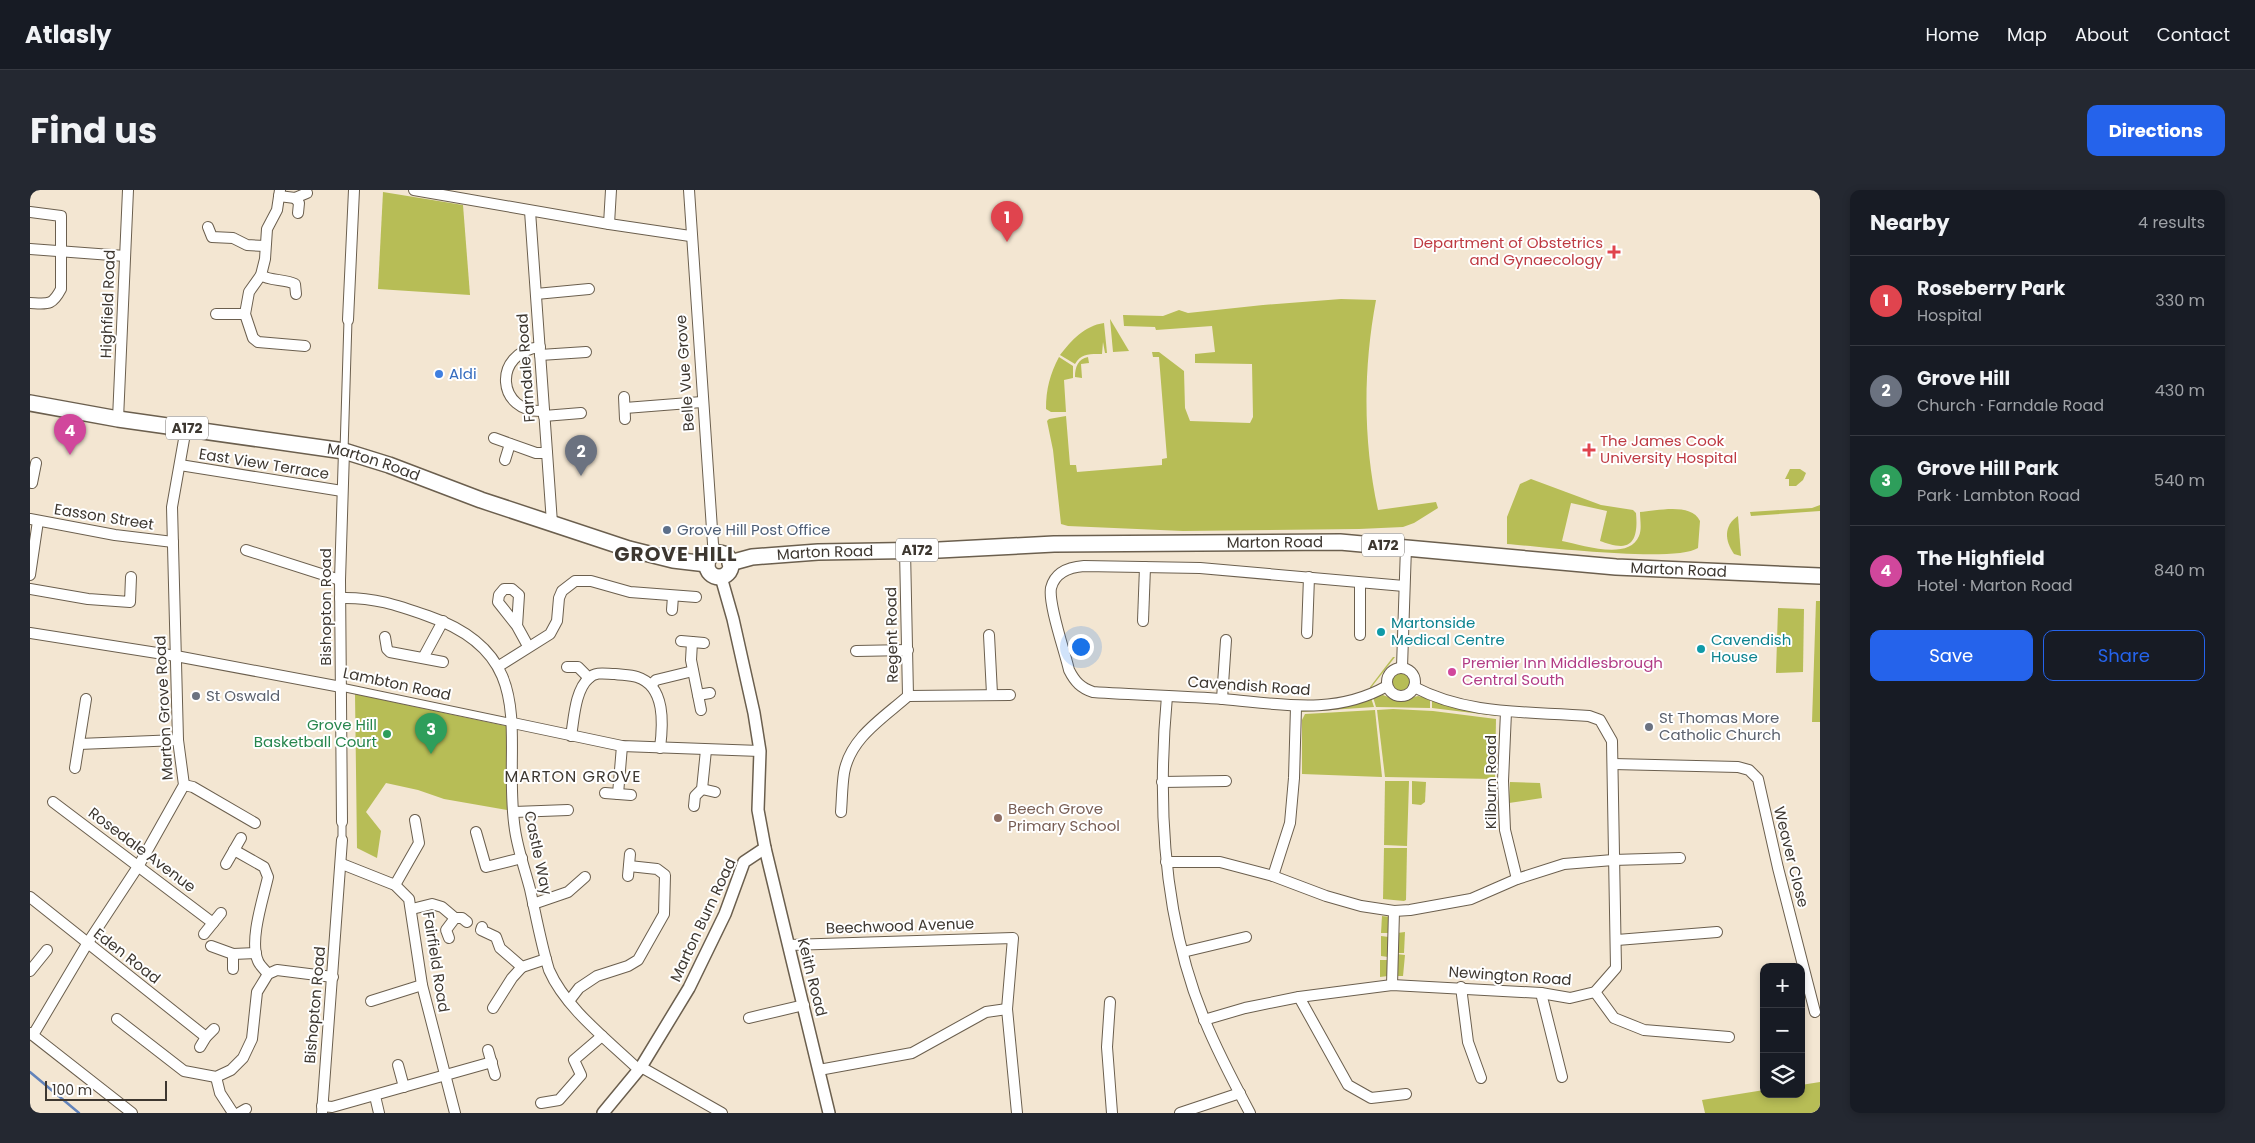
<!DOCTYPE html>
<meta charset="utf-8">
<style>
body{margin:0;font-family:Poppins,sans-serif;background:#242831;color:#f1f3f6}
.controls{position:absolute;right:15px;bottom:15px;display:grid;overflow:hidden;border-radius:10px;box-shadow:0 2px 8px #0003}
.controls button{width:45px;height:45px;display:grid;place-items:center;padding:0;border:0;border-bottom:1px solid #363941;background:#171b24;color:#f1f3f6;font:25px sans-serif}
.scale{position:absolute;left:15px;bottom:12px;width:122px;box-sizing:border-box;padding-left:5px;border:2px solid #3d3730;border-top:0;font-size:14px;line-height:18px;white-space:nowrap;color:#3d3730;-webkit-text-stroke:4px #fff;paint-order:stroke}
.you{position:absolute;left:1050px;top:456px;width:18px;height:18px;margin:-12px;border:4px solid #fff;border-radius:50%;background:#1a73e8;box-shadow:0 0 0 8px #1a73e833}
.badge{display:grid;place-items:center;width:32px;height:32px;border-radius:50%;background:#2563eb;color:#fff;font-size:16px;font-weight:700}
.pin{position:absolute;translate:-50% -41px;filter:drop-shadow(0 1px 2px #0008)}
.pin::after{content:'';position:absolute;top:26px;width:18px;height:15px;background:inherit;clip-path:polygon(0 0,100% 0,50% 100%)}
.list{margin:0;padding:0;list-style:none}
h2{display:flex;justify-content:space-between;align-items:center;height:65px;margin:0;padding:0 20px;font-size:21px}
h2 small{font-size:16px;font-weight:400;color:#9ea1a6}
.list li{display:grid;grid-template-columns:32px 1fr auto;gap:15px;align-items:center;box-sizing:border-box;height:90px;padding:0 20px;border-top:1px solid #363941}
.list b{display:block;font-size:19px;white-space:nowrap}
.list p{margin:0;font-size:16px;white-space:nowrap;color:#9ea1a6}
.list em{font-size:16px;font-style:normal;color:#9ea1a6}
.actions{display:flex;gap:10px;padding:15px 20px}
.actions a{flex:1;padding:11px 0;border:1px solid #2563eb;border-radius:10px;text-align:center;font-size:18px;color:#2563eb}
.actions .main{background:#2563eb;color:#fff}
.icon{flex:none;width:28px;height:28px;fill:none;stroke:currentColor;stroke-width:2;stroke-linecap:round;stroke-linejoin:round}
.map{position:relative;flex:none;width:1790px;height:923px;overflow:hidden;border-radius:10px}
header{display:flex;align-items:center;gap:30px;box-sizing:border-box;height:70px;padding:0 25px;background:#171b24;border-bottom:1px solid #363941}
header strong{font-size:24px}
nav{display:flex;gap:28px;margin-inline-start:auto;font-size:18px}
.intro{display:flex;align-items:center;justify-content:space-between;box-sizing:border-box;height:120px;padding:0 30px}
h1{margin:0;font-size:35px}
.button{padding:12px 22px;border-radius:10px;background:#2563eb;color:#fff;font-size:18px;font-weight:700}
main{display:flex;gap:30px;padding:0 30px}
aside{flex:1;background:#171b24;border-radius:10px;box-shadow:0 2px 8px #0003}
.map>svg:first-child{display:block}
.green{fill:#b7bd56}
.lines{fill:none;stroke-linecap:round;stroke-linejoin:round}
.stream{stroke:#6283ba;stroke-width:2.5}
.pedestrian-casing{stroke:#6b5f4e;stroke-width:9}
.minor-casing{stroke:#6b5f4e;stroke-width:12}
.tertiary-casing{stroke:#6b5f4e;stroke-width:14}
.primary-casing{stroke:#6b5f4e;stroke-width:18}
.pedestrian{stroke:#fff;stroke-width:7}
.minor{stroke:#fff;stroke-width:10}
.tertiary{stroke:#fff;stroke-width:11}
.primary{stroke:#fff;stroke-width:15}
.health-dot{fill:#e0444e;stroke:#fff;stroke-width:2}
.shop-dot{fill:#3f7fe0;stroke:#fff;stroke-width:2}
.service-dot{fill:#5c6f8a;stroke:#fff;stroke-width:2}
.culture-dot{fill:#0f9aa8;stroke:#fff;stroke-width:2}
.hotel-dot{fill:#d1479c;stroke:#fff;stroke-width:2}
.worship-dot{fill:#6b7280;stroke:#fff;stroke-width:2}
.leisure-dot{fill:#2e9e5b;stroke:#fff;stroke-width:2}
.education-dot{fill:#8d6e63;stroke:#fff;stroke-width:2}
.labels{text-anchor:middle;stroke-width:4;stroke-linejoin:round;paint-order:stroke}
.shield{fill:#fff;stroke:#77736e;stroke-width:1}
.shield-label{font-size:14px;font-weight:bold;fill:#3d3730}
.health-label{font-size:15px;fill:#be3a42;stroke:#fff;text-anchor:end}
.street-label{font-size:15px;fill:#3d3730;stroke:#fff}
.shop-label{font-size:15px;fill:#366cbe;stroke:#fff;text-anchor:start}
.service-label{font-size:15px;fill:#4e5e75;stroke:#fff;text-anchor:start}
.culture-label{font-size:15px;fill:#0d838f;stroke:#fff;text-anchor:start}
.hotel-label{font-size:15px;fill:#b23c85;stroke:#fff;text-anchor:start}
.worship-label{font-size:15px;fill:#5b616d;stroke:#fff;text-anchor:start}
.leisure-label{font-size:15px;fill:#27864d;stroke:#fff;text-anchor:end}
.education-label{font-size:15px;fill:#785e54;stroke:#fff;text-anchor:start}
.neighbourhood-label{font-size:16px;letter-spacing:1px;fill:#3d3730;stroke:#fff}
.district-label{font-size:20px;font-weight:bold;letter-spacing:1px;fill:#3d3730;stroke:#fff}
</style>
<header>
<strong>Atlasly</strong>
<nav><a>Home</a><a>Map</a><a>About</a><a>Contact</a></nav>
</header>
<div class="intro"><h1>Find us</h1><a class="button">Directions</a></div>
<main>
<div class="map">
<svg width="1790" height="923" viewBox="0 0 1790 923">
<rect width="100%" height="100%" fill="#f3e6d2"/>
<g class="green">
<path d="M353,2L433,15L440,105L348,99Z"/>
<path d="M1311,109L1346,110C1333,180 1333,251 1348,320L1406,312L1408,318L1384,333L1373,337L1329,339L1153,341L1038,336L1031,334L1023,260L1017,231L1019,229L1036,226L1040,275H1046L1047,282L1132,275V269L1137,268L1129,167H1123L1122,162H1129L1154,181L1155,218L1160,231L1220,233L1223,227L1222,174L1165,173V164L1185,162L1182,136L1126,140L1125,137L1094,136L1093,125L1133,126L1149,120L1158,123L1233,115Z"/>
<path d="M1080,129L1099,161L1083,162Z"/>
<path d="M1074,133L1077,163H1075L1073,152L1072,164C1061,164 1051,163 1045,174L1030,165C1042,150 1054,136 1074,133Z"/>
<path d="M1029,167L1043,176V188L1034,190L1036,222H1021L1016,219C1016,199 1020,184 1029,167Z"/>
<path d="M1058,167L1059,173L1051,174L1052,188L1045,187C1045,177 1048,169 1058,167Z"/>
<path d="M1760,279H1770L1776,283L1773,290L1766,296H1759V289H1755Z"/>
<path d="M1501,289L1571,315L1603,320L1606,323C1607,335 1608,356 1591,356C1584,356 1576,353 1570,351L1577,321L1541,313L1532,351C1552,355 1599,371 1609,346C1612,339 1610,330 1610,322C1626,321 1661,312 1670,331L1668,358C1645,373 1512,357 1477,354V327L1490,294Z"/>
<path d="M1790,315V321L1721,326L1720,322L1782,318Z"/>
<path d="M1708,326L1711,366L1704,364C1695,351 1693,336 1708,326Z"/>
<path d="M1786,411H1790V532H1782Z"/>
<path d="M1748,418L1774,419L1773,482L1746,483Z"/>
<path d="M1363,467H1365L1340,499V497Z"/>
<circle cx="1371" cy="491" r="11"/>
<path d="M325,504L476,536L477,620L414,609L388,600L356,593L336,622L351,641L347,668L327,658Z"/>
<path d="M1353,505L1368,511L1388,506L1400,509V518L1346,517L1343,507Z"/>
<path d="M1341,508L1344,517L1271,522L1275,519Z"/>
<path d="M1402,510L1463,523L1467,526L1402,518Z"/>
<path d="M1363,519L1403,521L1466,529L1465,587L1463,589L1355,587L1347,520Z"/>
<path d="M1345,520L1352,587L1272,584V530L1275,524Z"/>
<path d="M1355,591H1379L1377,656L1354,655Z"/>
<path d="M1382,591L1396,592L1395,612L1391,615L1382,614Z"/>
<path d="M1480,592L1510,593L1512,608L1479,613Z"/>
<path d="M1354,658H1377L1376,710L1374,711L1353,709Z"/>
<path d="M1352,726L1360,727L1359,743H1351Z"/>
<path d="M1375,742L1374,763H1367V743Z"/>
<path d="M1351,746L1359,747L1358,767L1351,766Z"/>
<path d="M1366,764L1375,765L1373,786H1366Z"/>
<path d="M1350,770H1359L1358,786L1350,787Z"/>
<path d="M1790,892V923H1675L1672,910L1734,900V904H1771V895Z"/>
</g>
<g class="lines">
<path class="stream" d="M0,882L49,923"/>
<g class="pedestrian-casing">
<g id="pedestrian">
<path d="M314,261L318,130"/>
<path d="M311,497L483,533"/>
<path d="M312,632V650"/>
</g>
</g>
<g class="minor-casing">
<g id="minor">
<path d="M250,0L247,20L237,39L235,69L231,85L219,102L215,124L223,148L228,152L275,156"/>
<path d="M384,0L579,34L660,46"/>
<path d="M659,0L683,354L686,364"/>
<path d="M249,6L265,8L277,3"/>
<path d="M265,8L269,13L268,23"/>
<path d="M500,21L522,333"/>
<path d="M0,22L31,26V99C22,116 18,114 0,113"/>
<path d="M579,34L581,0"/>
<path d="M178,37L182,47L203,48L217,55L235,56"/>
<path d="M0,59L95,66"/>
<path d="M231,85C239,91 255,89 265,94L266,104"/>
<path d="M506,104L559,99"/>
<path d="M186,124H215"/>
<path d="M318,130L324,0"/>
<path d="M510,157C462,162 466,224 514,221"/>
<path d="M510,165L556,162"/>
<path d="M594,207L595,229"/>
<path d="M595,218L672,212"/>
<path d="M514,226L551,223"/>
<path d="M88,229L98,0"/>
<path d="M464,248L506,263H517"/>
<path d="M475,270L480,254"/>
<path d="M150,275L312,301"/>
<path d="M2,293L6,273"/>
<path d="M0,329L85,345L143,352"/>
<path d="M216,360L310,390"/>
<path d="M0,385L8,331"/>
<path d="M0,399L58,409L100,412L101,387"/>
<path d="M310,408C344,407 367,415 398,426C514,466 471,550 485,640C488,660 495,680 500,699C506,726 511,754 519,780C536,819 579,851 609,880"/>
<path d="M642,420L643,406"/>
<path d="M1113,431L1115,377"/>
<path d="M487,436L489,405L482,399H474L469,405L468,412L487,436L498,456"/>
<path d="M0,443L146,466L311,497"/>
<path d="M1277,443L1279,387"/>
<path d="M959,445L962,504"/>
<path d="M1330,445V393"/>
<path d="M355,447L357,459L360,462L413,472"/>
<path d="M651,451L674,453"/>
<path d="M662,452L661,470L671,520"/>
<path d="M826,461L878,460"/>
<path d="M393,468L413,431"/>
<path d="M469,476L520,444L527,431L529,408L532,401L545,391H561L600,402L666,407"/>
<path d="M537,477H548L559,488"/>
<path d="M1372,477L1376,357"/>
<circle cx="1371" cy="492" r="14"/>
<path d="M621,495L626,490L663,481"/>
<path d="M1357,496C1304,526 1250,514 1193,509C1150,506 1106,505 1063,502C1051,498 1045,492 1039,480C1035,462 1018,414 1021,398C1025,382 1040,377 1054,376L1170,378L1374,396"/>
<path d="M668,505L680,503"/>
<path d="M878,506L980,505"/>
<path d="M1137,506C1127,615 1133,729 1175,831C1188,863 1204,893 1220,923"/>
<path d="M1192,509L1196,450"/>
<path d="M1476,522L1473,591L1475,640L1487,689"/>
<path d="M483,533L592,556L730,561"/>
<path d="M541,546C544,529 545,500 559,488C566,481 576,484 585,484C592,485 601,485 607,487C636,496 633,535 630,558"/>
<path d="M49,554L148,550"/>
<path d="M1583,574L1708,577L1719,580L1728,589L1748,678L1785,822"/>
<path d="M45,578L56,509"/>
<path d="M1132,592L1196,591"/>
<path d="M154,595L163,597L225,633"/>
<path d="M672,599L685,602"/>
<path d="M575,603L601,605"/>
<path d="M588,604L592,556"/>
<path d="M23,612L183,733"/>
<path d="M664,616L665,606L672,599L676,560"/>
<path d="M484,622L538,620"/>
<path d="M811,622C812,609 812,596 814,583C820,548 853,528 878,506L875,360"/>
<path d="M312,632L310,390L314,261"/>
<path d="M446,642L456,677L492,668"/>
<path d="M204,660L234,677L238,687C233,709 219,751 228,771C230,776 235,780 238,784"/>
<path d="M1136,672H1190L1243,686L1296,706L1331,716L1364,721L1380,720L1441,709L1487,689L1534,674L1583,670L1650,668"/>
<path d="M196,674L211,648"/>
<path d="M312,674L365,695L379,709L392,795L425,923"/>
<path d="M598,686L600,664"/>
<path d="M1243,686L1260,633L1264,588L1266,517"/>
<path d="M365,695L389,653L385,630"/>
<path d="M0,707L176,847"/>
<path d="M503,714L538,702L555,687"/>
<path d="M382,719L402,714L412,717L425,728H432L437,732"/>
<path d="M452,737L451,740L466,747L470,758L492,777L516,769"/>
<path d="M174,744L191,723"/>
<path d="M419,748L416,740L425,728"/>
<path d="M1587,750L1687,742"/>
<path d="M759,755L983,748L977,819L987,923"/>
<path d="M181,756L203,764L226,763"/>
<path d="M1153,762L1216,747"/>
<path d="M203,779V764"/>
<path d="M0,781L17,760"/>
<path d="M1362,795L1364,721"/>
<path d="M1431,797L1438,852L1451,888"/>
<path d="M1565,802L1584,828L1614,840L1699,847"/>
<path d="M1511,803L1532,887"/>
<path d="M1269,807L1318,895L1341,908L1376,904"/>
<path d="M341,811L392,795"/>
<path d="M539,811L549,798L567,786L598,776L608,770L634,724L635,685L627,679L599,676"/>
<path d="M1080,812L1077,857L1082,923"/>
<path d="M463,818L482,788L492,777"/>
<path d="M719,828L774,815"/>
<path d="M87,829L154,881L186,887L201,880L213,868L222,849L227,802L238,784L247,780L303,787"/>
<path d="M1174,830L1215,818L1269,807L1362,795L1511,803L1540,808L1565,802L1586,778L1582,551L1570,530L1559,526C1499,521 1439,526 1384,497"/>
<path d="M0,843L102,923"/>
<path d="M3,845L57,754L109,675L154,595L148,550L142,317L156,238"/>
<path d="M170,857L176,847L184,839"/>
<path d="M458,860L465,885"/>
<path d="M368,875L374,897"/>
<path d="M611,877L692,923"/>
<path d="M789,880L882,863L956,822L977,819"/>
<path d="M186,887L190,903L203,923"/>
<path d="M345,906L349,923"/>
<path d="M511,913L529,910L551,885L544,870L572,846"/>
<path d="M292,916L302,917L462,872"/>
<path d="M209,923L216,919"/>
<path d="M292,923L312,650"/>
<path d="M1150,923L1210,903"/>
</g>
</g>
<g class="tertiary-casing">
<g id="tertiary">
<path d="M691,387L703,429L724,523L730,561L728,620L735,658L799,923"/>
<path d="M573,923L611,877L659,798L695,724L714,672L735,658"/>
</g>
</g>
<g class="primary-casing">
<g id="primary">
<path id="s1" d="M0,213L88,229L314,261L359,275L451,310L599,359L643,370L677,374"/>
<circle cx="689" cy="375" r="12"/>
<path id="s2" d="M700,373L722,367L788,362L909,360L1024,354L1310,352L1586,377L1790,386"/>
</g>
</g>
<use href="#pedestrian" class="pedestrian"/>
<use href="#minor" class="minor"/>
<use href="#tertiary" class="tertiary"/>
<use href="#primary" class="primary"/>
</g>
<g class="health-dot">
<path d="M1581.5 54.5h5v5h5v5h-5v5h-5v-5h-5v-5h5z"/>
<path d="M1556.5 252.5h5v5h5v5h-5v5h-5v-5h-5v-5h5z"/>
</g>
<circle class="shop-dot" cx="409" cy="184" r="5"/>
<circle class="service-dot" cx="637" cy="340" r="5"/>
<g class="culture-dot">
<circle cx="1351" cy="442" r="5"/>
<circle cx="1671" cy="459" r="5"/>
</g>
<circle class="hotel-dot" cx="1422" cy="482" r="5"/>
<g class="worship-dot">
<circle cx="166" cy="506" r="5"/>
<circle cx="1619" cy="537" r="5"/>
</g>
<circle class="leisure-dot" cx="357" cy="544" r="5"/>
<circle class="education-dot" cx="968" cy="628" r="5"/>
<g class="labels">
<g class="shield">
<rect x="136" y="226.5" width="42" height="23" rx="4"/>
<rect x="1332" y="343.5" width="42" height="23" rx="4"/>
<rect x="866" y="348.5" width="42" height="23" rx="4"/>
</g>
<g class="shield-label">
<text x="157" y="243">A172</text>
<text x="1353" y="360">A172</text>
<text x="887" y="365">A172</text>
</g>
<g class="health-label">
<text x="1573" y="58">Department of Obstetrics<tspan x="1573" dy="17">and Gynaecology</tspan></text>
<text x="1570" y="256" text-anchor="start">The James Cook<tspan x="1570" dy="17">University Hospital</tspan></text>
</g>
<g class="street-label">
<text transform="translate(78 114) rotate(-88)" y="5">Highfield Road</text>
<text transform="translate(496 178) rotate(-94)" y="5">Farndale Road</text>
<text transform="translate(655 183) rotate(-94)" y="5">Belle Vue Grove</text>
<text dy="5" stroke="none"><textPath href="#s1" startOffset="349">Marton Road</textPath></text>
<text transform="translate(234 274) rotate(9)" y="5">East View Terrace</text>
<text transform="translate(74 327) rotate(9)" y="5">Easson Street</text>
<text dy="5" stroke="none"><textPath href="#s2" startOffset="546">Marton Road</textPath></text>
<text dy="5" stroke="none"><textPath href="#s2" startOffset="96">Marton Road</textPath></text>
<text dy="5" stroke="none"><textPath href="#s2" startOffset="951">Marton Road</textPath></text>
<text transform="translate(296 417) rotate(-90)" y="5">Bishopton Road</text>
<text transform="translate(862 445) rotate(-91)" y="5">Regent Road</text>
<text transform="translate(367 494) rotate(12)" y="5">Lambton Road</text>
<text transform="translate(1219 496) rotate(4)" y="5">Cavendish Road</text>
<text transform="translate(134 518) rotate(-93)" y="5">Marton Grove Road</text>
<text transform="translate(1461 592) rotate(-90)" y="5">Kilburn Road</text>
<text transform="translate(112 660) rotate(37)" y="5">Rosedale Avenue</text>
<text transform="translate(508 663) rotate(78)" y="5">Castle Way</text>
<text transform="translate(1761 667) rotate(76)" y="5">Weaver Close</text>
<text transform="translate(673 730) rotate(-65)" y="5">Marton Burn Road</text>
<text transform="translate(870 736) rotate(-2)" y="5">Beechwood Avenue</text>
<text transform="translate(97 766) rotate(38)" y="5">Eden Road</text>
<text transform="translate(406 772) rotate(81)" y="5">Fairfield Road</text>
<text transform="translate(1480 786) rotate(4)" y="5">Newington Road</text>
<text transform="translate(782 787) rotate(76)" y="5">Keith Road</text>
<text transform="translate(285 815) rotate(-85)" y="5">Bishopton Road</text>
</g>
<g class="shop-label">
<text x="419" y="189">Aldi</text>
</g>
<g class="service-label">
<text x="647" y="345">Grove Hill Post Office</text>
</g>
<g class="culture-label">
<text x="1361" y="438">Martonside<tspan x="1361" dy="17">Medical Centre</tspan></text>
<text x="1681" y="455">Cavendish<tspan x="1681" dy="17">House</tspan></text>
</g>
<g class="hotel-label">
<text x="1432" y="478">Premier Inn Middlesbrough<tspan x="1432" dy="17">Central South</tspan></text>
</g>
<g class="worship-label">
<text x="176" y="511">St Oswald</text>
<text x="1629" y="533">St Thomas More<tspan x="1629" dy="17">Catholic Church</tspan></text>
</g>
<g class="leisure-label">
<text x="347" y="540">Grove Hill<tspan x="347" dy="17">Basketball Court</tspan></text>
</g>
<g class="education-label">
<text x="978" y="624">Beech Grove<tspan x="978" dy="17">Primary School</tspan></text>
</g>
<g class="neighbourhood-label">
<text x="543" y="592">MARTON GROVE</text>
</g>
<g class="district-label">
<text x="646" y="371">GROVE HILL</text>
</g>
</g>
</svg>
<div class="controls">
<button>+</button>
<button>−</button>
<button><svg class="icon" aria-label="layers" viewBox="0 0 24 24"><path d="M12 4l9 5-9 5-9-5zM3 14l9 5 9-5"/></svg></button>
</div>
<div class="scale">100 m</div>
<div class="you"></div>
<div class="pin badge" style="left:977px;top:52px;background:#e0444e">1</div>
<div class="pin badge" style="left:551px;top:286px;background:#6b7280">2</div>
<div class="pin badge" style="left:401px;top:564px;background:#2e9e5b">3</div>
<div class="pin badge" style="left:40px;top:265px;background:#d1479c">4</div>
</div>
<aside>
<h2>Nearby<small>4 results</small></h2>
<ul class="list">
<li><span class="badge" style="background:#e0444e">1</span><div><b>Roseberry Park</b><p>Hospital</p></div><em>330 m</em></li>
<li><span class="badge" style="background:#6b7280">2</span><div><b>Grove Hill</b><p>Church · Farndale Road</p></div><em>430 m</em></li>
<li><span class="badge" style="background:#2e9e5b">3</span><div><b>Grove Hill Park</b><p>Park · Lambton Road</p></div><em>540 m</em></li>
<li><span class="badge" style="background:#d1479c">4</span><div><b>The Highfield</b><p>Hotel · Marton Road</p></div><em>840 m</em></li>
</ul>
<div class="actions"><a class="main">Save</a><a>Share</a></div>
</aside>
</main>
